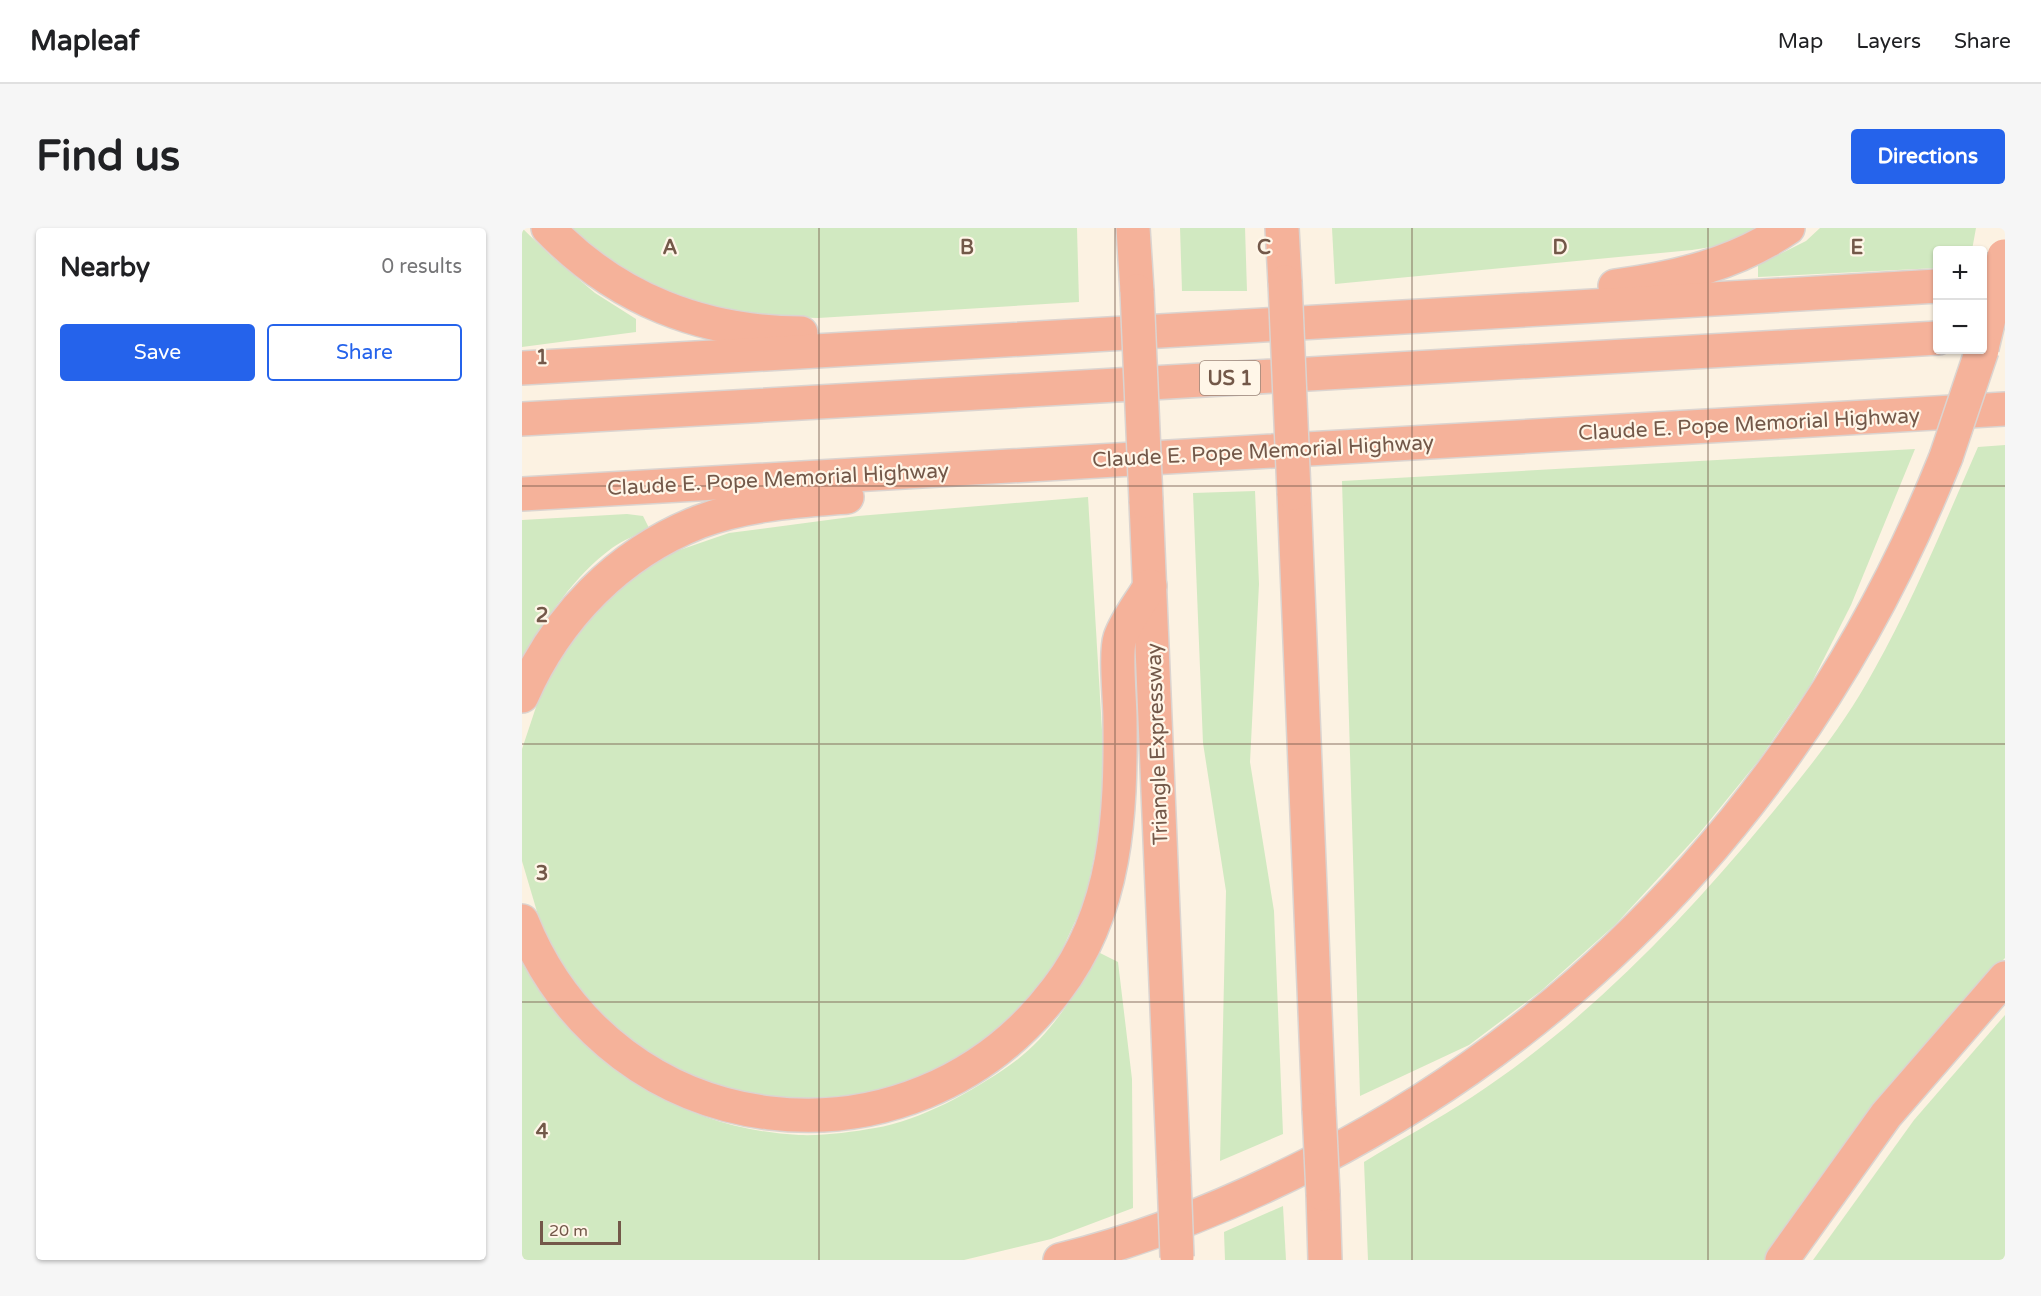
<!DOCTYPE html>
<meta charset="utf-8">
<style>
body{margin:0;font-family:"Varela Round",sans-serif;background:#f6f6f6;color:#202124}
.controls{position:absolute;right:18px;top:18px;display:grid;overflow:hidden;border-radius:6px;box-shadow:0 2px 4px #0004}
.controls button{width:54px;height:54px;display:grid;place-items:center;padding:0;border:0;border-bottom:2px solid #e0e0e0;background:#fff;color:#202124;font:30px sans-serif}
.scale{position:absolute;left:18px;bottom:15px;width:81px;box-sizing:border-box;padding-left:6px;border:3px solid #735849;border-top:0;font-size:16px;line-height:21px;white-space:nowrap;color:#735849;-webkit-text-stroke:4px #fff6e8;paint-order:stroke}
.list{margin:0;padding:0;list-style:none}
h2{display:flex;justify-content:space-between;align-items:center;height:78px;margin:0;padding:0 24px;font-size:26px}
h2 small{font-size:20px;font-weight:400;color:#757577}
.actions{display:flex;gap:12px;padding:18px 24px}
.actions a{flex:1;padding:14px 0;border:2px solid #2563eb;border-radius:6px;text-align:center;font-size:21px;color:#2563eb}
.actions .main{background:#2563eb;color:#fff}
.map{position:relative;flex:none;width:1483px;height:1032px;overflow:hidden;border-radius:6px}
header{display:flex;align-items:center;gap:36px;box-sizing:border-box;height:84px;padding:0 30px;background:#fff;border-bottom:2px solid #e0e0e0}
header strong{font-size:28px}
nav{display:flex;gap:33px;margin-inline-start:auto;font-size:21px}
.intro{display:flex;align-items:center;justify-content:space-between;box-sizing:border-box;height:144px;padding:0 36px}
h1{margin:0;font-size:42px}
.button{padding:15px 27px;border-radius:6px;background:#2563eb;color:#fff;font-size:21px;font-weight:700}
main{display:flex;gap:36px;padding:0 36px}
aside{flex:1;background:#fff;border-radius:6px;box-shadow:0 2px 4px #0004}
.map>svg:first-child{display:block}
.green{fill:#d1e9c1}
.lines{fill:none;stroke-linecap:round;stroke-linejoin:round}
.highway-casing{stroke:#dbd4d0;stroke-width:36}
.highway{stroke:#f5b29a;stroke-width:33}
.highway-bridge-casing{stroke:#dbd4d0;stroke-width:36;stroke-linecap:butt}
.highway-bridge{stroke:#f5b29a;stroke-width:33}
.grid{fill:none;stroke:#735849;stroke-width:1.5;stroke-opacity:0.55}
.labels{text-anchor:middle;stroke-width:4.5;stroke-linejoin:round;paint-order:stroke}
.shield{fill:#fff6e8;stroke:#9d8779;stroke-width:1.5}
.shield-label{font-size:20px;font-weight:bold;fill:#735849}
.street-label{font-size:21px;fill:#735849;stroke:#fff6e8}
.grid-label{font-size:20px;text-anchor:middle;font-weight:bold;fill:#735849;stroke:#fff6e8;stroke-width:4.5;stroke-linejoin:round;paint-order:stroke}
</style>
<header>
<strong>Mapleaf</strong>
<nav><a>Map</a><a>Layers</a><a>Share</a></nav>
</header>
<div class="intro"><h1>Find us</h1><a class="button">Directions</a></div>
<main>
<aside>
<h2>Nearby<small>0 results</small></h2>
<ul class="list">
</ul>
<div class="actions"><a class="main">Save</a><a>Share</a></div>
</aside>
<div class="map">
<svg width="1483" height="1032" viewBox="0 0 1483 1032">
<rect width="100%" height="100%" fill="#fcf2e2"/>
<g class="green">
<path d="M0,0L29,28L73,65L114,91V104L0,119Z"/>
<path d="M47,0H555L557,74L296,90L235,88L164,73L105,47Z"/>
<path d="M658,0H723L725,63H660Z"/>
<path d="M810,0H1239L1214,15L1170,22L813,56Z"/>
<path d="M1298,0H1454L1450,22H1416L1415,40L1236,49V37L1284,13Z"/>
<path d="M1483,217V730C1392,821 1315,926 1242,1032H846L842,934C878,912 915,892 950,869C1063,795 1160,694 1245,591C1284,544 1323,496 1352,442C1392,371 1423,294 1456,219Z"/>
<path d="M1393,221L1329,377L1288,458L1237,532L1176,607L1094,696L1019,763L947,817L838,868L820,253Z"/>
<path d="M733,263L737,356L728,534L752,683L761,906L698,933L704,663L681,515L671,265Z"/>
<path d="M566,269L582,535L578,601L563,672L533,737L488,795L439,830L362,864L282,873L213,865L155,842L99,805L54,759L21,704L0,633V521L22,455L53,405L98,358L149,325L207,305L336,288Z"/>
<path d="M105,286L121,288L127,300C115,307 101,312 90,320C52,348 25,390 0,429V292Z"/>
<path d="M578,725L596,734L610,851L611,980L529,1011L442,1032H0V735C58,837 160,901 277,907C301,908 330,904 353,900C398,893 451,863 488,837C527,810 554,765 578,725Z"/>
<path d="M1483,787V1032H1291L1392,892Z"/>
<path d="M761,978L764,1032H703L702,1004Z"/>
</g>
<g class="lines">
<g class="highway-casing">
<g id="highway">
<path d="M26,0C94,71 181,105 279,105"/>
<path d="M611,0L615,63"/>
<path d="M760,0L763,54"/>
<path d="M1093,58C1154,50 1214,36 1266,0"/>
<path d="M0,140L1416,58"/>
<path d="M0,191L1416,110"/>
<path d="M772,265L797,882"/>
<path d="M0,266L1483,181"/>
<path d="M624,273L652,949"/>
<path d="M0,468C35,389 96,326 177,294C224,276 276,273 325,269"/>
<path d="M0,693C91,920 389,955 535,761C595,683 599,586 598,491C598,473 593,425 598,410C604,392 619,374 628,358"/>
<path d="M801,966L803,1032"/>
<path d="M538,1032C628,1010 712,975 794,933C1087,782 1302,535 1424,229"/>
<path d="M1260,1032L1364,887L1483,750"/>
</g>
</g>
<use href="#highway" class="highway"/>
<g class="highway-bridge-casing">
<g id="highway-bridge">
<path d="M763,54L772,265"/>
<path d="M615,63L624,273"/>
<path d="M1460,120L1482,28"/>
<path d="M1424,229L1460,122"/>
<path d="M797,882L801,966"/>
<path d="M652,949L655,1029"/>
</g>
</g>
<use href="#highway-bridge" class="highway-bridge"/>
</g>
<path class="grid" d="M297,0V1032M593,0V1032M890,0V1032M1186,0V1032M0,258H1483M0,516H1483M0,774H1483"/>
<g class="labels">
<rect class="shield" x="678" y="133" width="60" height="34" rx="4.5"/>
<g class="shield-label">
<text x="708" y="157">US 1</text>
</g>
<g class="street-label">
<text transform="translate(1227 196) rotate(-3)" y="7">Claude E. Pope Memorial Highway</text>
<text transform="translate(741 223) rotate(-3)" y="7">Claude E. Pope Memorial Highway</text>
<text transform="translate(256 251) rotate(-3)" y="7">Claude E. Pope Memorial Highway</text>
<text transform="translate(635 516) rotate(-92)" y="7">Triangle Expressway</text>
</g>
</g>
<g class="grid-label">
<text x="148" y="26">A</text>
<text x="445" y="26">B</text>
<text x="742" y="26">C</text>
<text x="1038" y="26">D</text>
<text x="1335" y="26">E</text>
<text x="20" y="136">1</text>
<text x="20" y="394">2</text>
<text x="20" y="652">3</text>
<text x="20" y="910">4</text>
</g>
</svg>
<div class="controls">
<button>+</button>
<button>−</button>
</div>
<div class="scale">20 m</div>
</div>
</main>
